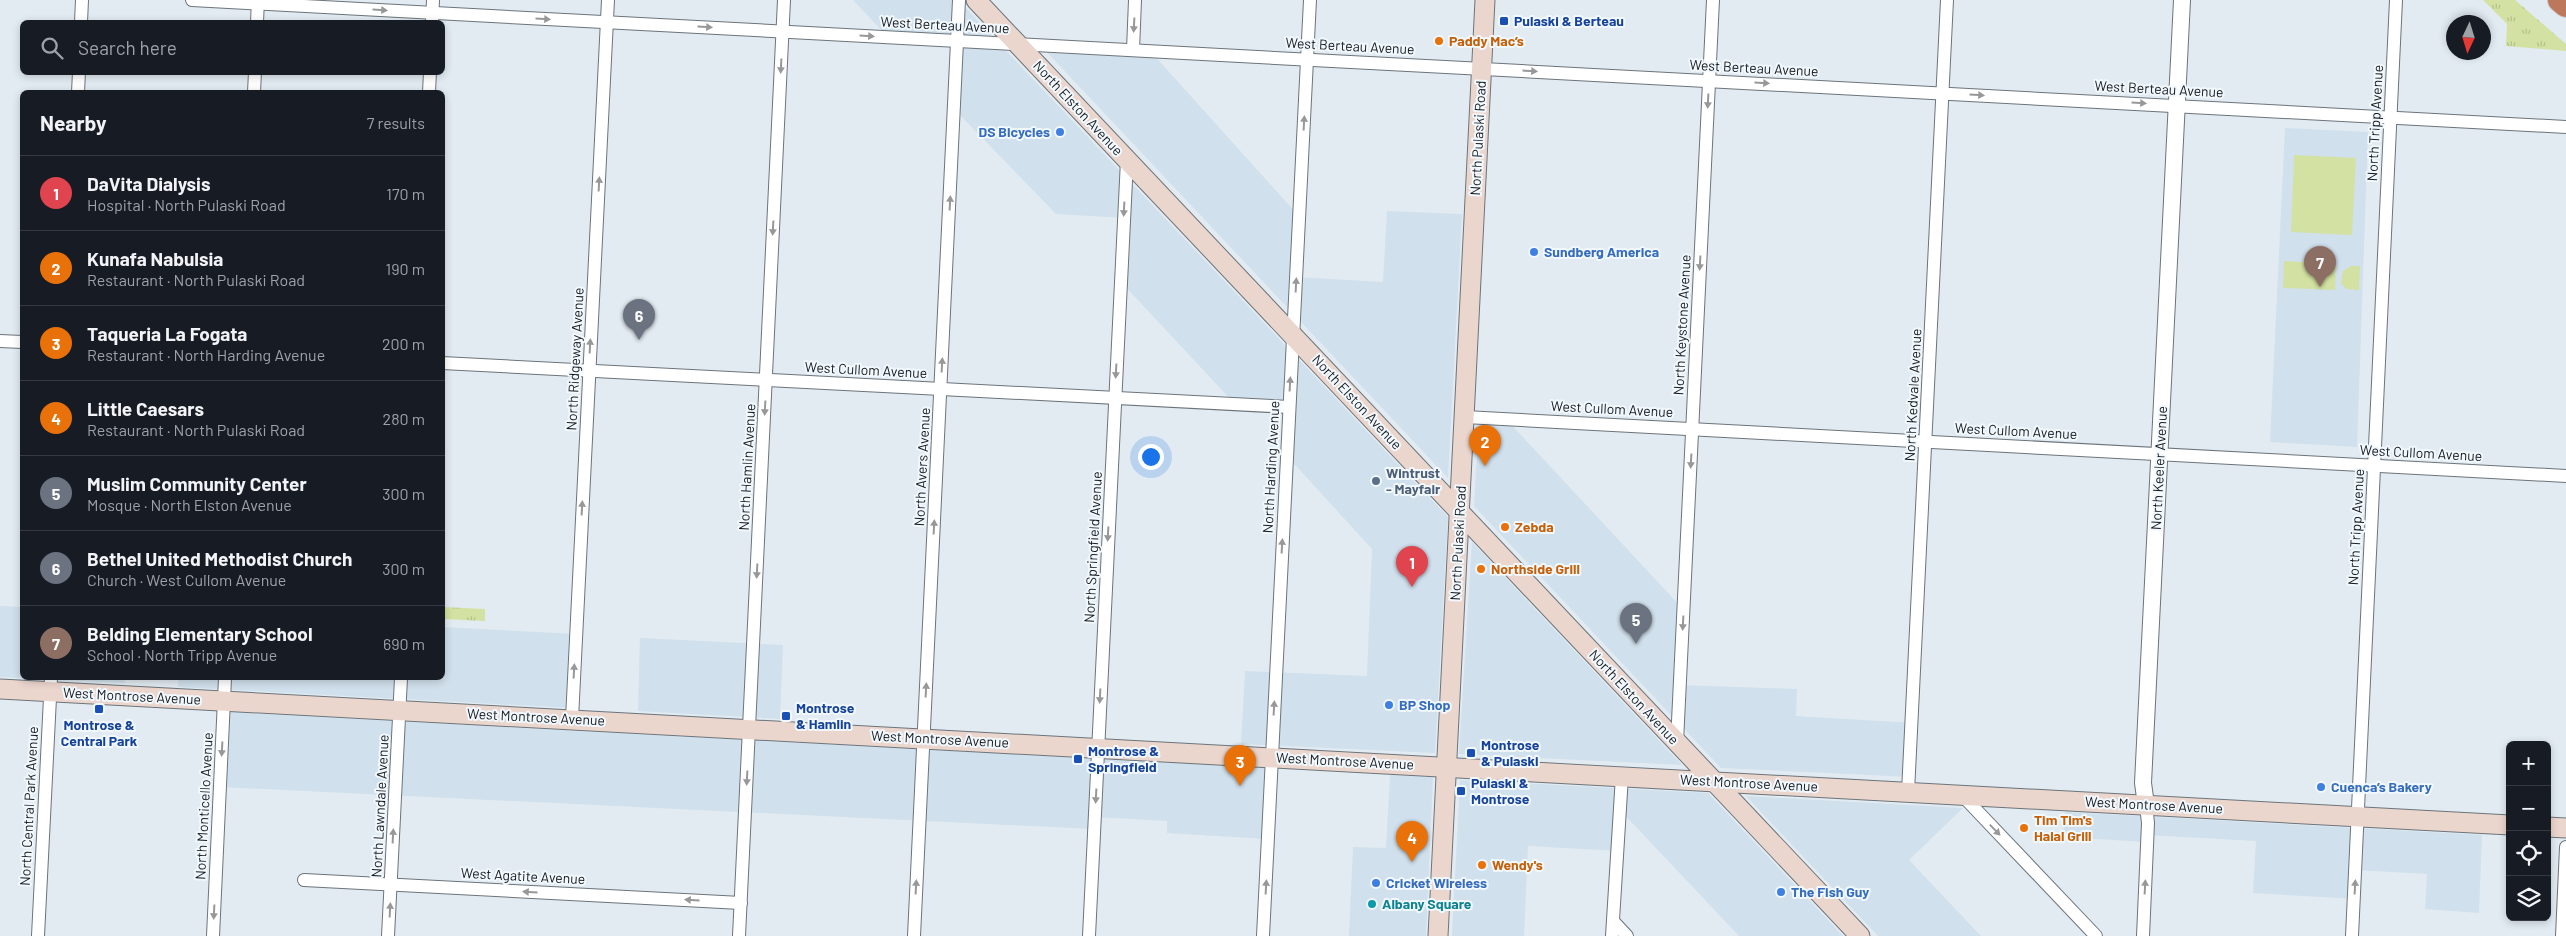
<!DOCTYPE html>
<meta charset="utf-8">
<style>
body{margin:0;font-family:Barlow,sans-serif;background:#20242c;color:#f1f3f6}
.controls{position:absolute;right:15px;bottom:15px;display:grid;overflow:hidden;border-radius:8px;box-shadow:0 2px 8px #0003}
.controls button{width:45px;height:45px;display:grid;place-items:center;padding:0;border:0;border-bottom:1px solid #363941;background:#171b24;color:#f1f3f6;font:25px sans-serif}
.compass{position:absolute;left:2446px;top:15px;width:45px;height:45px;border-radius:50%;background:#171b24;box-shadow:0 2px 8px #0003;rotate:184deg}
.you{position:absolute;left:1150px;top:456px;width:18px;height:18px;margin:-12px;border:4px solid #fff;border-radius:50%;background:#1a73e8;box-shadow:0 0 0 8px #1a73e833}
.badge{display:grid;place-items:center;width:32px;height:32px;border-radius:50%;background:#db2777;color:#fff;font-size:16px;font-weight:700}
.pin{position:absolute;translate:-50% -41px;filter:drop-shadow(0 1px 2px #0008)}
.pin::after{content:'';position:absolute;top:26px;width:18px;height:15px;background:inherit;clip-path:polygon(0 0,100% 0,50% 100%)}
.list{margin:0;padding:0;list-style:none}
h2{display:flex;justify-content:space-between;align-items:center;height:65px;margin:0;padding:0 20px;font-size:21px}
h2 small{font-size:16px;font-weight:400;color:#9ea1a6}
.list li{display:grid;grid-template-columns:32px 1fr auto;gap:15px;align-items:center;box-sizing:border-box;height:75px;padding:0 20px;border-top:1px solid #363941}
.list b{display:block;font-size:19px;white-space:nowrap}
.list p{margin:0;font-size:16px;white-space:nowrap;color:#9ea1a6}
.list em{font-size:16px;font-style:normal;color:#9ea1a6}
.icon{flex:none;width:28px;height:28px;fill:none;stroke:currentColor;stroke-width:2;stroke-linecap:round;stroke-linejoin:round}
.map{position:relative;flex:none;width:2566px;height:936px;overflow:hidden}
.search{position:absolute;background:#171b24;box-shadow:0 2px 8px #0003;left:20px;top:20px;width:425px;height:55px;display:flex;align-items:center;gap:12px;box-sizing:border-box;padding:0 18px;border-radius:8px;color:#9ea1a6;font-size:19px}
.panel{position:absolute;background:#171b24;box-shadow:0 2px 8px #0003;left:20px;top:90px;width:425px;height:590px;border-radius:8px}
.map>svg:first-child{display:block}
.built{fill:#d0e0ec}
.grass{fill:url(#grass-tufts)}
.green{fill:#d3e2a2}
.lines{fill:none;stroke-linecap:round;stroke-linejoin:round}
.minor-casing{stroke:#6c747a;stroke-width:14}
.tertiary-casing{stroke:#6c747a;stroke-width:18}
.secondary-casing{stroke:#6c747a;stroke-width:21}
.motorway-casing{stroke:#c8c8c9;stroke-width:26}
.minor{stroke:#fff;stroke-width:12}
.tertiary{stroke:#fff;stroke-width:16}
.secondary{stroke:#ebd6ce;stroke-width:19}
.motorway{stroke:#bd775a;stroke-width:24}
.oneway{fill:#97989a}
.transit-dot{fill:#1a4fb4;stroke:#f1f8fe;stroke-width:2}
.food-dot{fill:#e8710a;stroke:#f1f8fe;stroke-width:2}
.shop-dot{fill:#3f7fe0;stroke:#f1f8fe;stroke-width:2}
.service-dot{fill:#5c6f8a;stroke:#f1f8fe;stroke-width:2}
.culture-dot{fill:#0f9aa8;stroke:#f1f8fe;stroke-width:2}
.labels{text-anchor:middle;stroke-width:4;stroke-linejoin:round;paint-order:stroke}
.transit-label{font-size:14px;font-weight:bold;fill:#164399;stroke:#f1f8fe;text-anchor:start}
.street-label{font-size:14px;fill:#181b1e;stroke:#f1f8fe}
.food-label{font-size:14px;font-weight:bold;fill:#c56008;stroke:#f1f8fe;text-anchor:start}
.shop-label{font-size:14px;font-weight:bold;fill:#366cbe;stroke:#f1f8fe;text-anchor:start}
.service-label{font-size:14px;font-weight:bold;fill:#4e5e75;stroke:#f1f8fe;text-anchor:start}
.culture-label{font-size:14px;font-weight:bold;fill:#0d838f;stroke:#f1f8fe;text-anchor:start}
</style>
<div class="map">
<svg width="2566" height="936" viewBox="0 0 2566 936">
<defs>
<pattern id="grass-tufts" width="24" height="20" patternUnits="userSpaceOnUse" patternTransform="scale(1.25)"><rect width="24" height="20" fill="#d3e2a2"/><path d="M3 7l-1-3M5 7V3M7 7l1-3M15 17l-1-3M17 17v-4M19 17l1-3" fill="none" stroke="#b4c18b"/></pattern>
</defs>
<rect width="100%" height="100%" fill="#e2ebf2"/>
<g class="built">
<path d="M853,0H958L1448,517L1435,753L1241,744L1245,671L1367,676L1372,549L1287,456L1290,407L1234,403L1122,283L1125,218L1056,214L955,110L959,39L886,35Z"/>
<path d="M1042,47L1152,53L1297,214L1294,277L1383,282L1387,211L1462,214L1448,478Z"/>
<path d="M2285,128L2368,132L2357,447L2270,442Z"/>
<path d="M1479,419L1507,420L1683,609L1679,685L1797,689L1796,716L1913,723L1911,777L1721,768L1474,506Z"/>
<path d="M1472,542L1682,765L1459,754Z"/>
<path d="M0,606L22,607V678H125V683L0,677Z"/>
<path d="M443,627L576,634L572,708L178,687V678H442Z"/>
<path d="M640,638L783,645L780,719L638,711Z"/>
<path d="M226,712L1269,768L1266,839L1167,833V821L1093,817L1092,829L221,787Z"/>
<path d="M1390,775L1433,777L1426,936H1349L1353,847L1386,848Z"/>
<path d="M1460,780L1708,793L1843,936H1739L1621,811L1619,851L1528,846L1524,936H1452Z"/>
<path d="M1746,796L1963,808L1909,860L1981,936H1878Z"/>
<path d="M2065,812L2482,835L2479,913L2425,909L2427,874L2356,870L2354,899L2253,893L2256,841L2147,835L2146,842L2063,837Z"/>
</g>
<g class="grass">
<path d="M2483,0H2515L2566,44V51L2506,46L2507,24Z"/>
<path d="M443,607L485,609V621L443,619Z"/>
</g>
<g class="green">
<path d="M2294,155L2356,158L2352,235L2291,232Z"/>
<path d="M2284,261L2336,264L2335,290L2283,288Z"/>
<path d="M2351,266H2360L2359,290L2346,289L2341,283L2343,271Z"/>
</g>
<g class="lines">
<g class="minor-casing">
<g id="minor">
<path d="M192,0L2566,127"/>
<path d="M81,22L82,0"/>
<path d="M257,22L258,0"/>
<path d="M432,22L433,0"/>
<path d="M1133,50L1135,0"/>
<path d="M78,92L79,72"/>
<path d="M254,92L255,72"/>
<path d="M429,92L430,72"/>
<path d="M0,341L22,342"/>
<path d="M442,363L1289,407"/>
<path d="M1465,417L2566,476"/>
<path d="M572,719L608,0"/>
<path d="M1677,742L1713,0"/>
<path d="M1908,792L1947,0"/>
<path d="M1962,795L2096,936"/>
<path d="M304,880L741,903"/>
<path d="M1613,921L1627,936"/>
<path d="M38,936L51,678"/>
<path d="M213,936L225,678"/>
<path d="M388,936L401,678"/>
<path d="M739,936L784,0"/>
<path d="M914,936L959,0"/>
<path d="M1089,936L1127,160"/>
<path d="M1263,936L1310,0"/>
<path d="M1612,936L1622,776"/>
<path d="M2143,936L2148,823L2146,805"/>
<path d="M2352,936L2396,0"/>
<path d="M2562,936L2566,847"/>
</g>
</g>
<g class="tertiary-casing">
<path id="tertiary" d="M2146,805L2143,783L2182,0"/>
</g>
<g class="secondary-casing">
<g id="secondary">
<path d="M976,0L1860,936"/>
<path d="M0,689L2510,825"/>
<path d="M2547,827L2566,828"/>
<path d="M1438,936L1485,0"/>
</g>
</g>
<g class="motorway-casing">
<path id="motorway" d="M2560,0L2566,5"/>
</g>
<use href="#minor" class="minor"/>
<use href="#tertiary" class="tertiary"/>
<use href="#secondary" class="secondary"/>
<use href="#motorway" class="motorway"/>
</g>
<defs><path id="oneway-solid" d="M-6-.8H1V-3.2L6.5 0L1 3.2V.8H-6Z" transform="scale(1.25)"/></defs>
<g class="oneway">
<use href="#oneway-solid" transform="translate(380 10) rotate(3)"/>
<use href="#oneway-solid" transform="translate(543 19) rotate(3)"/>
<use href="#oneway-solid" transform="translate(1134 25) rotate(93)"/>
<use href="#oneway-solid" transform="translate(705 27) rotate(3)"/>
<use href="#oneway-solid" transform="translate(867 36) rotate(3)"/>
<use href="#oneway-solid" transform="translate(781 66) rotate(93)"/>
<use href="#oneway-solid" transform="translate(1530 71) rotate(3)"/>
<use href="#oneway-solid" transform="translate(1762 83) rotate(3)"/>
<use href="#oneway-solid" transform="translate(1977 95) rotate(3)"/>
<use href="#oneway-solid" transform="translate(1708 101) rotate(93)"/>
<use href="#oneway-solid" transform="translate(2139 103) rotate(3)"/>
<use href="#oneway-solid" transform="translate(1304 123) rotate(-87)"/>
<use href="#oneway-solid" transform="translate(599 184) rotate(-87)"/>
<use href="#oneway-solid" transform="translate(950 203) rotate(-87)"/>
<use href="#oneway-solid" transform="translate(1124 209) rotate(93)"/>
<use href="#oneway-solid" transform="translate(773 228) rotate(93)"/>
<use href="#oneway-solid" transform="translate(1700 263) rotate(93)"/>
<use href="#oneway-solid" transform="translate(1296 285) rotate(-87)"/>
<use href="#oneway-solid" transform="translate(590 346) rotate(-87)"/>
<use href="#oneway-solid" transform="translate(942 365) rotate(-87)"/>
<use href="#oneway-solid" transform="translate(1116 371) rotate(93)"/>
<use href="#oneway-solid" transform="translate(1290 384) rotate(-87)"/>
<use href="#oneway-solid" transform="translate(765 408) rotate(93)"/>
<use href="#oneway-solid" transform="translate(1691 461) rotate(93)"/>
<use href="#oneway-solid" transform="translate(582 508) rotate(-87)"/>
<use href="#oneway-solid" transform="translate(934 527) rotate(-87)"/>
<use href="#oneway-solid" transform="translate(1108 534) rotate(93)"/>
<use href="#oneway-solid" transform="translate(1282 546) rotate(-87)"/>
<use href="#oneway-solid" transform="translate(757 571) rotate(93)"/>
<use href="#oneway-solid" transform="translate(1683 623) rotate(93)"/>
<use href="#oneway-solid" transform="translate(574 671) rotate(-87)"/>
<use href="#oneway-solid" transform="translate(926 690) rotate(-87)"/>
<use href="#oneway-solid" transform="translate(1100 696) rotate(93)"/>
<use href="#oneway-solid" transform="translate(1274 708) rotate(-87)"/>
<use href="#oneway-solid" transform="translate(222 749) rotate(93)"/>
<use href="#oneway-solid" transform="translate(747 778) rotate(93)"/>
<use href="#oneway-solid" transform="translate(1096 796) rotate(93)"/>
<use href="#oneway-solid" transform="translate(1995 830) rotate(46)"/>
<use href="#oneway-solid" transform="translate(393 836) rotate(-87)"/>
<use href="#oneway-solid" transform="translate(916 887) rotate(-87)"/>
<use href="#oneway-solid" transform="translate(1266 887) rotate(-87)"/>
<use href="#oneway-solid" transform="translate(2145 887) rotate(-87)"/>
<use href="#oneway-solid" transform="translate(2355 887) rotate(-87)"/>
<use href="#oneway-solid" transform="translate(530 892) rotate(-177)"/>
<use href="#oneway-solid" transform="translate(692 900) rotate(-177)"/>
<use href="#oneway-solid" transform="translate(390 910) rotate(-87)"/>
<use href="#oneway-solid" transform="translate(214 912) rotate(93)"/>
</g>
<g class="transit-dot">
<rect x="1499" y="16" width="10" height="10" rx="2.5"/>
<rect x="94" y="704" width="10" height="10" rx="2.5"/>
<rect x="781" y="711" width="10" height="10" rx="2.5"/>
<rect x="1466" y="748" width="10" height="10" rx="2.5"/>
<rect x="1073" y="754" width="10" height="10" rx="2.5"/>
<rect x="1456" y="786" width="10" height="10" rx="2.5"/>
</g>
<g class="food-dot">
<circle cx="1439" cy="41" r="5"/>
<circle cx="1505" cy="527" r="5"/>
<circle cx="1481" cy="569" r="5"/>
<circle cx="2024" cy="828" r="5"/>
<circle cx="1482" cy="865" r="5"/>
</g>
<g class="shop-dot">
<circle cx="1060" cy="132" r="5"/>
<circle cx="1534" cy="252" r="5"/>
<circle cx="1389" cy="705" r="5"/>
<circle cx="2321" cy="787" r="5"/>
<circle cx="1376" cy="883" r="5"/>
<circle cx="1781" cy="892" r="5"/>
</g>
<circle class="service-dot" cx="1376" cy="481" r="5"/>
<circle class="culture-dot" cx="1372" cy="904" r="5"/>
<g class="labels">
<g class="transit-label">
<text x="1514" y="26">Pulaski &amp; Berteau</text>
<text x="796" y="713">Montrose<tspan x="796" dy="16">&amp; Hamlin</tspan></text>
<text x="99" y="730" text-anchor="middle">Montrose &amp;<tspan x="99" dy="16">Central Park</tspan></text>
<text x="1481" y="750">Montrose<tspan x="1481" dy="16">&amp; Pulaski</tspan></text>
<text x="1088" y="756">Montrose &amp;<tspan x="1088" dy="16">Springfield</tspan></text>
<text x="1471" y="788">Pulaski &amp;<tspan x="1471" dy="16">Montrose</tspan></text>
</g>
<g class="street-label">
<text transform="translate(945 25) rotate(3)" y="5">West Berteau Avenue</text>
<text transform="translate(1350 46) rotate(3)" y="5">West Berteau Avenue</text>
<text transform="translate(1754 68) rotate(3)" y="5">West Berteau Avenue</text>
<text transform="translate(2159 89) rotate(3)" y="5">West Berteau Avenue</text>
<text transform="translate(1078 108) rotate(47)" y="5">North Elston Avenue</text>
<text transform="translate(2375 123) rotate(-87)" y="5">North Tripp Avenue</text>
<text transform="translate(1478 138) rotate(-87)" y="5">North Pulaski Road</text>
<text transform="translate(1682 325) rotate(-87)" y="5">North Keystone Avenue</text>
<text transform="translate(575 359) rotate(-87)" y="5">North Ridgeway Avenue</text>
<text transform="translate(866 370) rotate(3)" y="5">West Cullom Avenue</text>
<text transform="translate(1913 395) rotate(-87)" y="5">North Kedvale Avenue</text>
<text transform="translate(1357 402) rotate(47)" y="5">North Elston Avenue</text>
<text transform="translate(1612 409) rotate(3)" y="5">West Cullom Avenue</text>
<text transform="translate(2016 431) rotate(3)" y="5">West Cullom Avenue</text>
<text transform="translate(2421 453) rotate(3)" y="5">West Cullom Avenue</text>
<text transform="translate(747 467) rotate(-87)" y="5">North Hamlin Avenue</text>
<text transform="translate(922 467) rotate(-87)" y="5">North Avers Avenue</text>
<text transform="translate(1271 467) rotate(-87)" y="5">North Harding Avenue</text>
<text transform="translate(2159 468) rotate(-87)" y="5">North Keeler Avenue</text>
<text transform="translate(2356 527) rotate(-87)" y="5">North Tripp Avenue</text>
<text transform="translate(1458 543) rotate(-87)" y="5">North Pulaski Road</text>
<text transform="translate(1093 547) rotate(-87)" y="5">North Springfield Avenue</text>
<text transform="translate(132 696) rotate(3)" y="5">West Montrose Avenue</text>
<text transform="translate(1634 697) rotate(47)" y="5">North Elston Avenue</text>
<text transform="translate(536 717) rotate(3)" y="5">West Montrose Avenue</text>
<text transform="translate(940 739) rotate(3)" y="5">West Montrose Avenue</text>
<text transform="translate(1345 761) rotate(3)" y="5">West Montrose Avenue</text>
<text transform="translate(1749 783) rotate(3)" y="5">West Montrose Avenue</text>
<text transform="translate(2154 805) rotate(3)" y="5">West Montrose Avenue</text>
<text transform="translate(29 806) rotate(-87)" y="5">North Central Park Avenue</text>
<text transform="translate(204 806) rotate(-87)" y="5">North Monticello Avenue</text>
<text transform="translate(380 806) rotate(-87)" y="5">North Lawndale Avenue</text>
<text transform="translate(523 876) rotate(3)" y="5">West Agatite Avenue</text>
</g>
<g class="food-label">
<text x="1449" y="46">Paddy Mac’s</text>
<text x="1515" y="532">Zebda</text>
<text x="1491" y="574">Northside Grill</text>
<text x="2034" y="825">Tim Tim's<tspan x="2034" dy="16">Halal Grill</tspan></text>
<text x="1492" y="870">Wendy's</text>
</g>
<g class="shop-label">
<text x="1050" y="137" text-anchor="end">DS Bicycles</text>
<text x="1544" y="257">Sundberg America</text>
<text x="1399" y="710">BP Shop</text>
<text x="2331" y="792">Cuenca’s Bakery</text>
<text x="1386" y="888">Cricket Wireless</text>
<text x="1791" y="897">The Fish Guy</text>
</g>
<g class="service-label">
<text x="1386" y="478">Wintrust<tspan x="1386" dy="16">- Mayfair</tspan></text>
</g>
<g class="culture-label">
<text x="1382" y="909">Albany Square</text>
</g>
</g>
</svg>
<div class="controls">
<button>+</button>
<button>−</button>
<button><svg class="icon" aria-label="locate" viewBox="0 0 24 24"><circle cx="12" cy="12" r="6"/><path d="M12 2v4M12 18v4M2 12h4M18 12h4"/></svg></button>
<button><svg class="icon" aria-label="layers" viewBox="0 0 24 24"><path d="M12 4l9 5-9 5-9-5zM3 14l9 5 9-5"/></svg></button>
</div>
<svg class="compass" viewBox="-18 -18 36 36"><path d="M0-13l5 13h-10z" fill="#e53935"/><path d="M0 13l5-13h-10z" fill="#9ea1a6"/></svg>
<div class="you"></div>
<div class="pin badge" style="left:1412px;top:587px;background:#e0444e">1</div>
<div class="pin badge" style="left:1485px;top:466px;background:#e8710a">2</div>
<div class="pin badge" style="left:1240px;top:786px;background:#e8710a">3</div>
<div class="pin badge" style="left:1412px;top:862px;background:#e8710a">4</div>
<div class="pin badge" style="left:1636px;top:644px;background:#6b7280">5</div>
<div class="pin badge" style="left:639px;top:340px;background:#6b7280">6</div>
<div class="pin badge" style="left:2320px;top:287px;background:#8d6e63">7</div>
<div class="search"><svg class="icon" aria-label="search" viewBox="0 0 24 24"><circle cx="10" cy="10" r="6"/><path d="M15 15l6 6"/></svg>Search here</div>
<section class="panel">
<h2>Nearby<small>7 results</small></h2>
<ul class="list">
<li><span class="badge" style="background:#e0444e">1</span><div><b>DaVita Dialysis</b><p>Hospital · North Pulaski Road</p></div><em>170 m</em></li>
<li><span class="badge" style="background:#e8710a">2</span><div><b>Kunafa Nabulsia</b><p>Restaurant · North Pulaski Road</p></div><em>190 m</em></li>
<li><span class="badge" style="background:#e8710a">3</span><div><b>Taqueria La Fogata</b><p>Restaurant · North Harding Avenue</p></div><em>200 m</em></li>
<li><span class="badge" style="background:#e8710a">4</span><div><b>Little Caesars</b><p>Restaurant · North Pulaski Road</p></div><em>280 m</em></li>
<li><span class="badge" style="background:#6b7280">5</span><div><b>Muslim Community Center</b><p>Mosque · North Elston Avenue</p></div><em>300 m</em></li>
<li><span class="badge" style="background:#6b7280">6</span><div><b>Bethel United Methodist Church</b><p>Church · West Cullom Avenue</p></div><em>300 m</em></li>
<li><span class="badge" style="background:#8d6e63">7</span><div><b>Belding Elementary School</b><p>School · North Tripp Avenue</p></div><em>690 m</em></li>
</ul>
</section>
</div>
